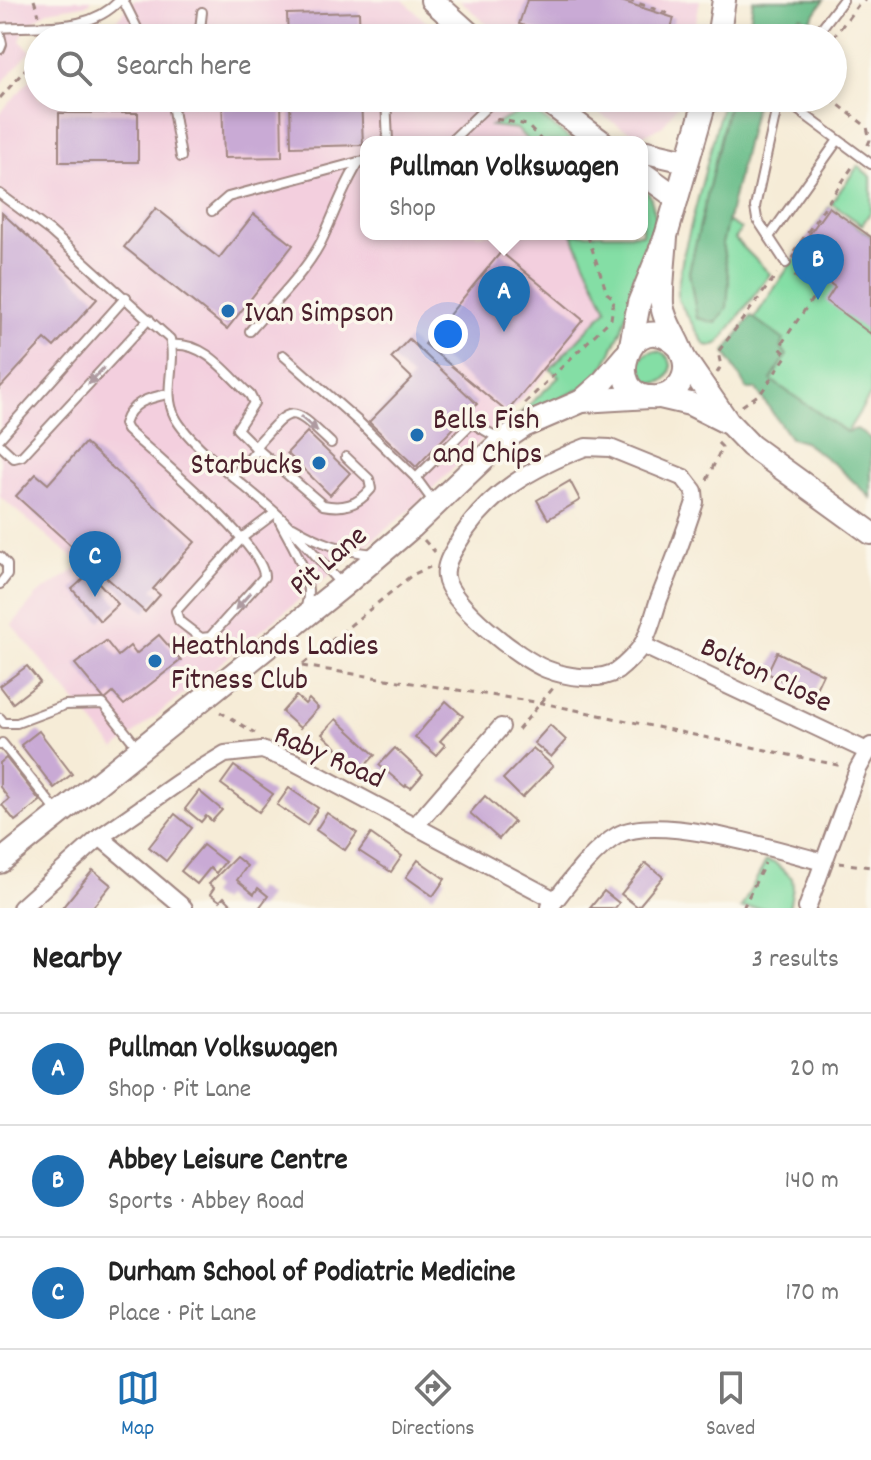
<!DOCTYPE html>
<meta charset="utf-8">
<style>
body{margin:0;font-family:Dekko,sans-serif;background:#f2f2f2;color:#222}
.you{position:absolute;left:448px;top:334px;width:28px;height:28px;margin:-20px;border:6px solid #fff;border-radius:50%;background:#1a73e8;box-shadow:0 0 0 12px #1a73e833}
.badge{display:grid;place-items:center;width:52px;height:52px;border-radius:50%;background:#1f6fb2;color:#fff;font-size:26px;font-weight:700}
.pin{position:absolute;translate:-50% -66px;filter:drop-shadow(0 2px 4px #0008)}
.pin::after{content:'';position:absolute;top:42px;width:28px;height:24px;background:inherit;clip-path:polygon(0 0,100% 0,50% 100%)}
.popup{position:absolute;left:360px;top:136px;width:288px;height:104px;box-sizing:border-box;display:grid;place-content:center;border-radius:16px;background:#fff;filter:drop-shadow(0 2px 6px #0005);font-size:26px;white-space:nowrap;color:#767676}
.popup b{font-size:30px;color:#222}
.popup::after{content:'';position:absolute;left:50%;top:100%;margin-left:-16px;border:16px solid transparent;border-top-color:#fff}
.list{margin:0;padding:0;list-style:none}
h2{display:flex;justify-content:space-between;align-items:center;height:104px;margin:0;padding:0 32px;font-size:34px}
h2 small{font-size:26px;font-weight:400;color:#767676}
.list li{display:grid;grid-template-columns:52px 1fr auto;gap:24px;align-items:center;box-sizing:border-box;height:112px;padding:0 32px;border-top:2px solid #e0e0e0}
.list b{display:block;font-size:30px;white-space:nowrap}
.list p{margin:0;font-size:26px;white-space:nowrap;color:#767676}
.list em{font-size:26px;font-style:normal;color:#767676}
.icon{flex:none;width:44px;height:44px;fill:none;stroke:currentColor;stroke-width:2;stroke-linecap:round;stroke-linejoin:round}
.map{position:relative;flex:none;width:871px;height:908px;overflow:hidden}
.search{position:absolute;background:#fff;box-shadow:0 4px 12px #0003;left:24px;right:24px;top:24px;height:88px;display:flex;align-items:center;gap:20px;box-sizing:border-box;padding:0 28px;border-radius:44px;color:#767676;font-size:30px}
.sheet{height:440px;background:#fff}
nav{display:flex;justify-content:space-around;align-items:center;box-sizing:border-box;height:112px;border-top:2px solid #e0e0e0;background:#fff;font-size:22px;color:#767676}
nav a{display:grid;justify-items:center;gap:4px}
nav .on{color:#1f6fb2}
.map>svg:first-child{display:block}
.built{fill:#f3cfde}
.green{fill:#84dea5;stroke:#677e68;stroke-width:2}
.forest{fill:#6bbd8a;stroke:#5a6e5a;stroke-width:2}
.building{fill:#c9aad5}
.lines{fill:none;stroke-linecap:round;stroke-linejoin:round}
.service-casing{stroke:#a08681;stroke-width:12}
.minor-casing{stroke:#a08681;stroke-width:20}
.tertiary-casing{stroke:#a08681;stroke-width:26}
.path{stroke:#a08681;stroke-width:3;stroke-dasharray:6 6;stroke-linecap:butt}
.service{stroke:#fff;stroke-width:8}
.minor{stroke:#fff;stroke-width:16}
.tertiary{stroke:#fff;stroke-width:22}
.oneway{fill:#ae9aa0}
.poi-dot{fill:#1f6fb2;stroke:#fbf7ec;stroke-width:3}
.labels{text-anchor:middle;stroke-width:7;stroke-linejoin:round;paint-order:stroke}
.poi-label{font-size:30px;fill:#4a1f2b;stroke:#fbf7ec;text-anchor:start}
.street-label{font-size:30px;fill:#4a1f2b;stroke:#fbf7ec}
</style>
<div class="map">
<svg width="871" height="908" viewBox="0 0 871 908">
<rect width="100%" height="100%" fill="#fbf7ec"/>
<filter id="ink" filterUnits="userSpaceOnUse"><feTurbulence type="fractalNoise" baseFrequency=".0125" numOctaves="2"/><feDisplacementMap in="SourceGraphic" scale="16" xChannelSelector="R" yChannelSelector="G"/><feConvolveMatrix kernelMatrix="1 2 1 2 8 2 1 2 1" color-interpolation-filters="sRGB"/></filter>
<filter id="wash" filterUnits="userSpaceOnUse"><feTurbulence type="fractalNoise" baseFrequency=".006" numOctaves="4" result="noise"/><feDisplacementMap in="SourceGraphic" scale="32" xChannelSelector="R" yChannelSelector="G"/><feGaussianBlur stdDeviation="1.8" result="paint"/><feColorMatrix in="noise" values="0 0 0 0 0 0 0 0 0 0 0 0 0 0 0 0 0 1.4 0 .05"/><feComposite in="paint" operator="in"/></filter>
<g filter="url(#wash)">
<rect width="100%" height="100%" fill="#f6ecd7"/>
<g class="built">
<path d="M0,0H92L89,4L48,11L26,26L20,41L31,51L0,85Z"/>
<path d="M134,0H403L443,38H68L112,25Z"/>
<path d="M460,0H700L693,38H502Z"/>
<path d="M38,71V98H505L529,120L538,142H366V234H576L607,309L506,416L416,505L115,749L12,625L37,595L82,565L0,497V113Z"/>
<path d="M574,98H682L663,126L641,136L621,127Z"/>
</g>
<g class="green">
<path d="M724,98H730L689,272L697,318L729,281L722,244L727,221L741,229L735,239L770,274L719,343L712,346L705,345L678,300V285L683,256Z"/>
<path d="M520,112L537,114L574,142H529L517,129L491,126Z"/>
<path d="M858,166L871,177V211L862,225L831,203Z"/>
<path d="M642,185L650,196L656,218L621,331L606,363L590,384L509,424L559,377L550,369L607,309L572,234H642Z"/>
<path d="M829,207L871,236V394L847,432L770,380L737,344Z"/>
<circle cx="655" cy="367" r="16"/>
<path d="M766,861L775,863L792,878L793,887L789,908H741Z"/>
</g>
<g class="forest">
<path d="M753,0H824L809,22L801,16L782,38H748Z"/>
<path d="M730,98H757L722,244L729,281L727,308L716,323L697,318L689,272Z"/>
<path d="M751,316L784,340L781,348L787,355L771,380L846,432L857,429L871,439V498L838,467L804,442L790,438L756,389H747L725,352Z"/>
</g>
<g id="blocks">
<g class="building">
<path d="M527,0H618L674,18L668,38H551L552,35L519,24Z"/>
<path d="M359,12L360,38H288L287,14Z"/>
<path d="M279,33V38H221V34Z"/>
<path d="M222,98H281L282,157L224,158Z"/>
<path d="M290,98H361L363,145L291,147Z"/>
<rect x="59" y="113" width="79" height="49"/>
<path d="M829,207L871,237V334L826,301L835,287L793,257Z"/>
<path d="M156,208L219,258L254,214L293,245L227,329L124,247Z"/>
<path d="M2,213L97,299L54,347L45,339L0,388Z"/>
<path d="M501,252L583,320L507,412L425,344Z"/>
<path d="M409,339L477,404L416,467L369,422L412,378L391,358Z"/>
<path d="M307,432L350,473L330,495L287,453Z"/>
<path d="M85,443L195,542L153,589L160,595L145,612L16,496L36,474L48,484Z"/>
<path d="M570,481L580,500L548,519L537,500Z"/>
<path d="M90,573L118,604L100,621L72,589Z"/>
<path d="M159,635L181,660L124,705L113,693L105,700L75,664L106,641L118,656L130,646L136,654Z"/>
<path d="M777,652L823,674L813,695L767,673Z"/>
<path d="M27,666L40,682L13,703L0,686Z"/>
<path d="M296,696L305,704L309,699L318,708L300,728L282,712Z"/>
<path d="M446,701L463,716L440,741L445,745L436,755L415,737Z"/>
<path d="M336,719L375,755L361,770L322,734Z"/>
<path d="M550,725L566,740L551,757L534,743Z"/>
<path d="M39,731L72,774L54,788L21,745Z"/>
<path d="M395,748L423,774L411,788L406,785L405,787L379,765Z"/>
<path d="M533,748L553,766L522,798L503,779Z"/>
<path d="M6,758L40,801L15,821L2,805L9,799L0,787V763Z"/>
<path d="M234,766L273,794L259,812L221,784Z"/>
<path d="M289,788L318,808L307,825L277,805Z"/>
<path d="M199,791L222,810L212,821L206,816L201,822L185,809Z"/>
<path d="M485,796L514,822L499,839L470,813Z"/>
<path d="M327,813L357,833L345,850L316,830Z"/>
<path d="M175,814L192,828L166,861L149,847Z"/>
<path d="M371,834L402,856L391,872L359,851Z"/>
<path d="M203,845L225,862L216,873L210,868L197,884L181,871Z"/>
<path d="M236,857L247,866L237,880L254,894L258,888L268,896L259,908H235L224,897L220,901L210,894L214,888L209,884Z"/>
<path d="M418,860L445,879L433,896L406,877Z"/>
<path d="M646,863L663,877L638,907L621,894Z"/>
<path d="M93,870L111,885L92,908H62Z"/>
<path d="M604,891L619,903L615,908H590Z"/>
</g>
</g>
</g>
<g filter="url(#ink)">
<use href="#blocks" fill-opacity="0" stroke="#a08681" stroke-width="2"/>
<g class="lines">
<g class="service-casing">
<g id="service">
<path d="M123,0L142,38"/>
<path d="M0,28C42,24 88,34 120,0"/>
<path d="M0,35L2,44L0,49"/>
<path d="M199,38L202,12"/>
<path d="M814,38L843,0"/>
<path d="M171,98L181,157"/>
<path d="M386,98L388,142"/>
<path d="M779,98L755,207L757,219L786,263"/>
<path d="M782,98L871,164"/>
<path d="M450,142L496,98"/>
<path d="M0,194L51,232L170,339C177,365 162,392 175,417C190,446 252,491 278,515C300,536 320,561 340,583"/>
<path d="M212,211L228,197L358,162"/>
<path d="M769,237L838,140"/>
<path d="M250,331C274,303 304,274 321,242C334,215 343,187 359,162L366,161"/>
<path d="M172,345C206,342 227,374 250,395L254,403L237,429L255,447"/>
<path d="M283,355L359,422L416,478"/>
<path d="M168,394C148,398 131,402 124,424L127,430C153,454 265,546 264,577L210,637L201,638L179,621L176,611L243,537L275,513"/>
<path d="M0,438L126,297"/>
<path d="M331,443C290,404 293,404 255,447L323,505C343,509 358,505 371,489L369,479L346,457"/>
<path d="M0,445L14,458L22,456L149,319"/>
<path d="M234,476L258,449"/>
<path d="M435,504L416,478L472,423L500,439"/>
<path d="M279,520C292,546 315,577 306,607"/>
<path d="M293,527C320,543 343,551 374,554"/>
<path d="M0,557L7,565V575L0,584"/>
<path d="M0,718L4,723H17L65,705L103,704L139,749"/>
<path d="M0,745L2,743L59,814"/>
</g>
</g>
<g class="minor-casing">
<g id="minor">
<path d="M586,447L610,448L684,478L694,491L695,502C684,535 672,567 659,599C654,614 650,632 642,645C637,653 625,665 617,671C598,682 566,677 546,669C520,659 449,604 446,577C444,565 452,553 458,543C486,493 534,467 586,447Z"/>
<path d="M642,645L867,751"/>
<path d="M416,825L501,727"/>
<path d="M100,837L184,908"/>
<path d="M550,907C569,883 591,851 618,835C658,813 778,850 823,862"/>
<path d="M21,908L100,837L179,782L225,754L262,750L294,762L555,900"/>
<path d="M807,908L858,769L871,746"/>
</g>
</g>
<g class="tertiary-casing">
<g id="tertiary">
<path d="M432,0L474,38"/>
<path d="M718,38L724,0"/>
<path d="M543,98L602,142"/>
<path d="M642,151L686,161"/>
<path d="M642,173L677,198"/>
<path d="M666,236C665,258 661,282 662,304C664,331 699,359 679,385C674,391 666,396 658,397C597,403 630,296 680,348"/>
<path d="M631,345L639,303L666,236L706,98"/>
<path d="M684,358L728,422L751,446L871,533"/>
<path d="M660,397L690,404L726,422"/>
<path d="M582,401L602,383L625,356"/>
<path d="M0,862L343,586L412,527L502,441L524,426L582,401L650,397"/>
</g>
</g>
<g class="path">
<path d="M34,0L39,15"/>
<path d="M628,0L673,15"/>
<path d="M833,38L858,5L865,0"/>
<path d="M0,98L38,55"/>
<path d="M830,98L867,127L870,140L867,147"/>
<path d="M496,119L527,125L543,142"/>
<path d="M794,252L853,166"/>
<path d="M717,373L721,366L718,352L777,274"/>
<path d="M525,403L611,319L614,299L607,293L587,234"/>
<path d="M742,406L761,393L787,355L780,348L784,340L817,292L792,274"/>
<path d="M707,480L722,447L714,439"/>
<path d="M424,540L435,552"/>
<path d="M303,664L412,575L430,567"/>
<path d="M302,666L542,703L842,766"/>
<path d="M220,712L255,733"/>
<path d="M518,730L554,687"/>
<path d="M839,863L871,867"/>
<path d="M743,908L765,863"/>
</g>
<use href="#service" class="service"/>
<use href="#minor" class="minor"/>
<use href="#tertiary" class="tertiary"/>
</g>
<defs><path id="oneway-solid" d="M-6-.8H1V-3.2L6.5 0L1 3.2V.8H-6Z" transform="scale(2)"/></defs>
<g class="oneway">
<use href="#oneway-solid" transform="translate(96 376) rotate(133)"/>
<use href="#oneway-solid" transform="translate(309 424) rotate(41)"/>
<use href="#oneway-solid" transform="translate(243 601) rotate(132)"/>
</g>
</g>
<g class="poi-dot">
<circle cx="228" cy="311" r="8"/>
<circle cx="417" cy="435" r="8"/>
<circle cx="319" cy="463" r="8"/>
<circle cx="155" cy="661" r="8"/>
</g>
<g class="labels">
<g class="poi-label">
<text x="244" y="321">Ivan Simpson</text>
<text x="433" y="428">Bells Fish<tspan x="433" dy="34">and Chips</tspan></text>
<text x="303" y="473" text-anchor="end">Starbucks</text>
<text x="171" y="654">Heathlands Ladies<tspan x="171" dy="34">Fitness Club</tspan></text>
</g>
<g class="street-label">
<text transform="translate(327 559) rotate(-40)" y="10">Pit Lane</text>
<text transform="translate(767 673) rotate(25)" y="10">Bolton Close</text>
<text transform="translate(330 755) rotate(24)" y="10">Raby Road</text>
</g>
</g>
</svg>
<div class="you"></div>
<div class="pin badge" style="left:504px;top:332px">A</div>
<div class="popup"><b>Pullman Volkswagen</b>Shop</div>
<div class="pin badge" style="left:818px;top:300px">B</div>
<div class="pin badge" style="left:95px;top:597px">C</div>
<div class="search"><svg class="icon" aria-label="search" viewBox="0 0 24 24"><circle cx="10" cy="10" r="6"/><path d="M15 15l6 6"/></svg>Search here</div>
</div>
<section class="sheet">
<h2>Nearby<small>3 results</small></h2>
<ul class="list">
<li><span class="badge">A</span><div><b>Pullman Volkswagen</b><p>Shop · Pit Lane</p></div><em>20 m</em></li>
<li><span class="badge">B</span><div><b>Abbey Leisure Centre</b><p>Sports · Abbey Road</p></div><em>140 m</em></li>
<li><span class="badge">C</span><div><b>Durham School of Podiatric Medicine</b><p>Place · Pit Lane</p></div><em>170 m</em></li>
</ul>
</section>
<nav>
<a class="on"><svg class="icon" aria-label="map" viewBox="0 0 24 24"><path d="M3 6l6-2 6 2 6-2v14l-6 2-6-2-6 2zM9 4v14M15 6v14"/></svg>Map</a>
<a><svg class="icon" aria-label="directions" viewBox="0 0 24 24"><path d="M12 3l9 9-9 9-9-9zM9 14v-3h6M13 9l2 2-2 2"/></svg>Directions</a>
<a><svg class="icon" aria-label="saved" viewBox="0 0 24 24"><path d="M7 4h10v16l-5-4-5 4z"/></svg>Saved</a>
</nav>
